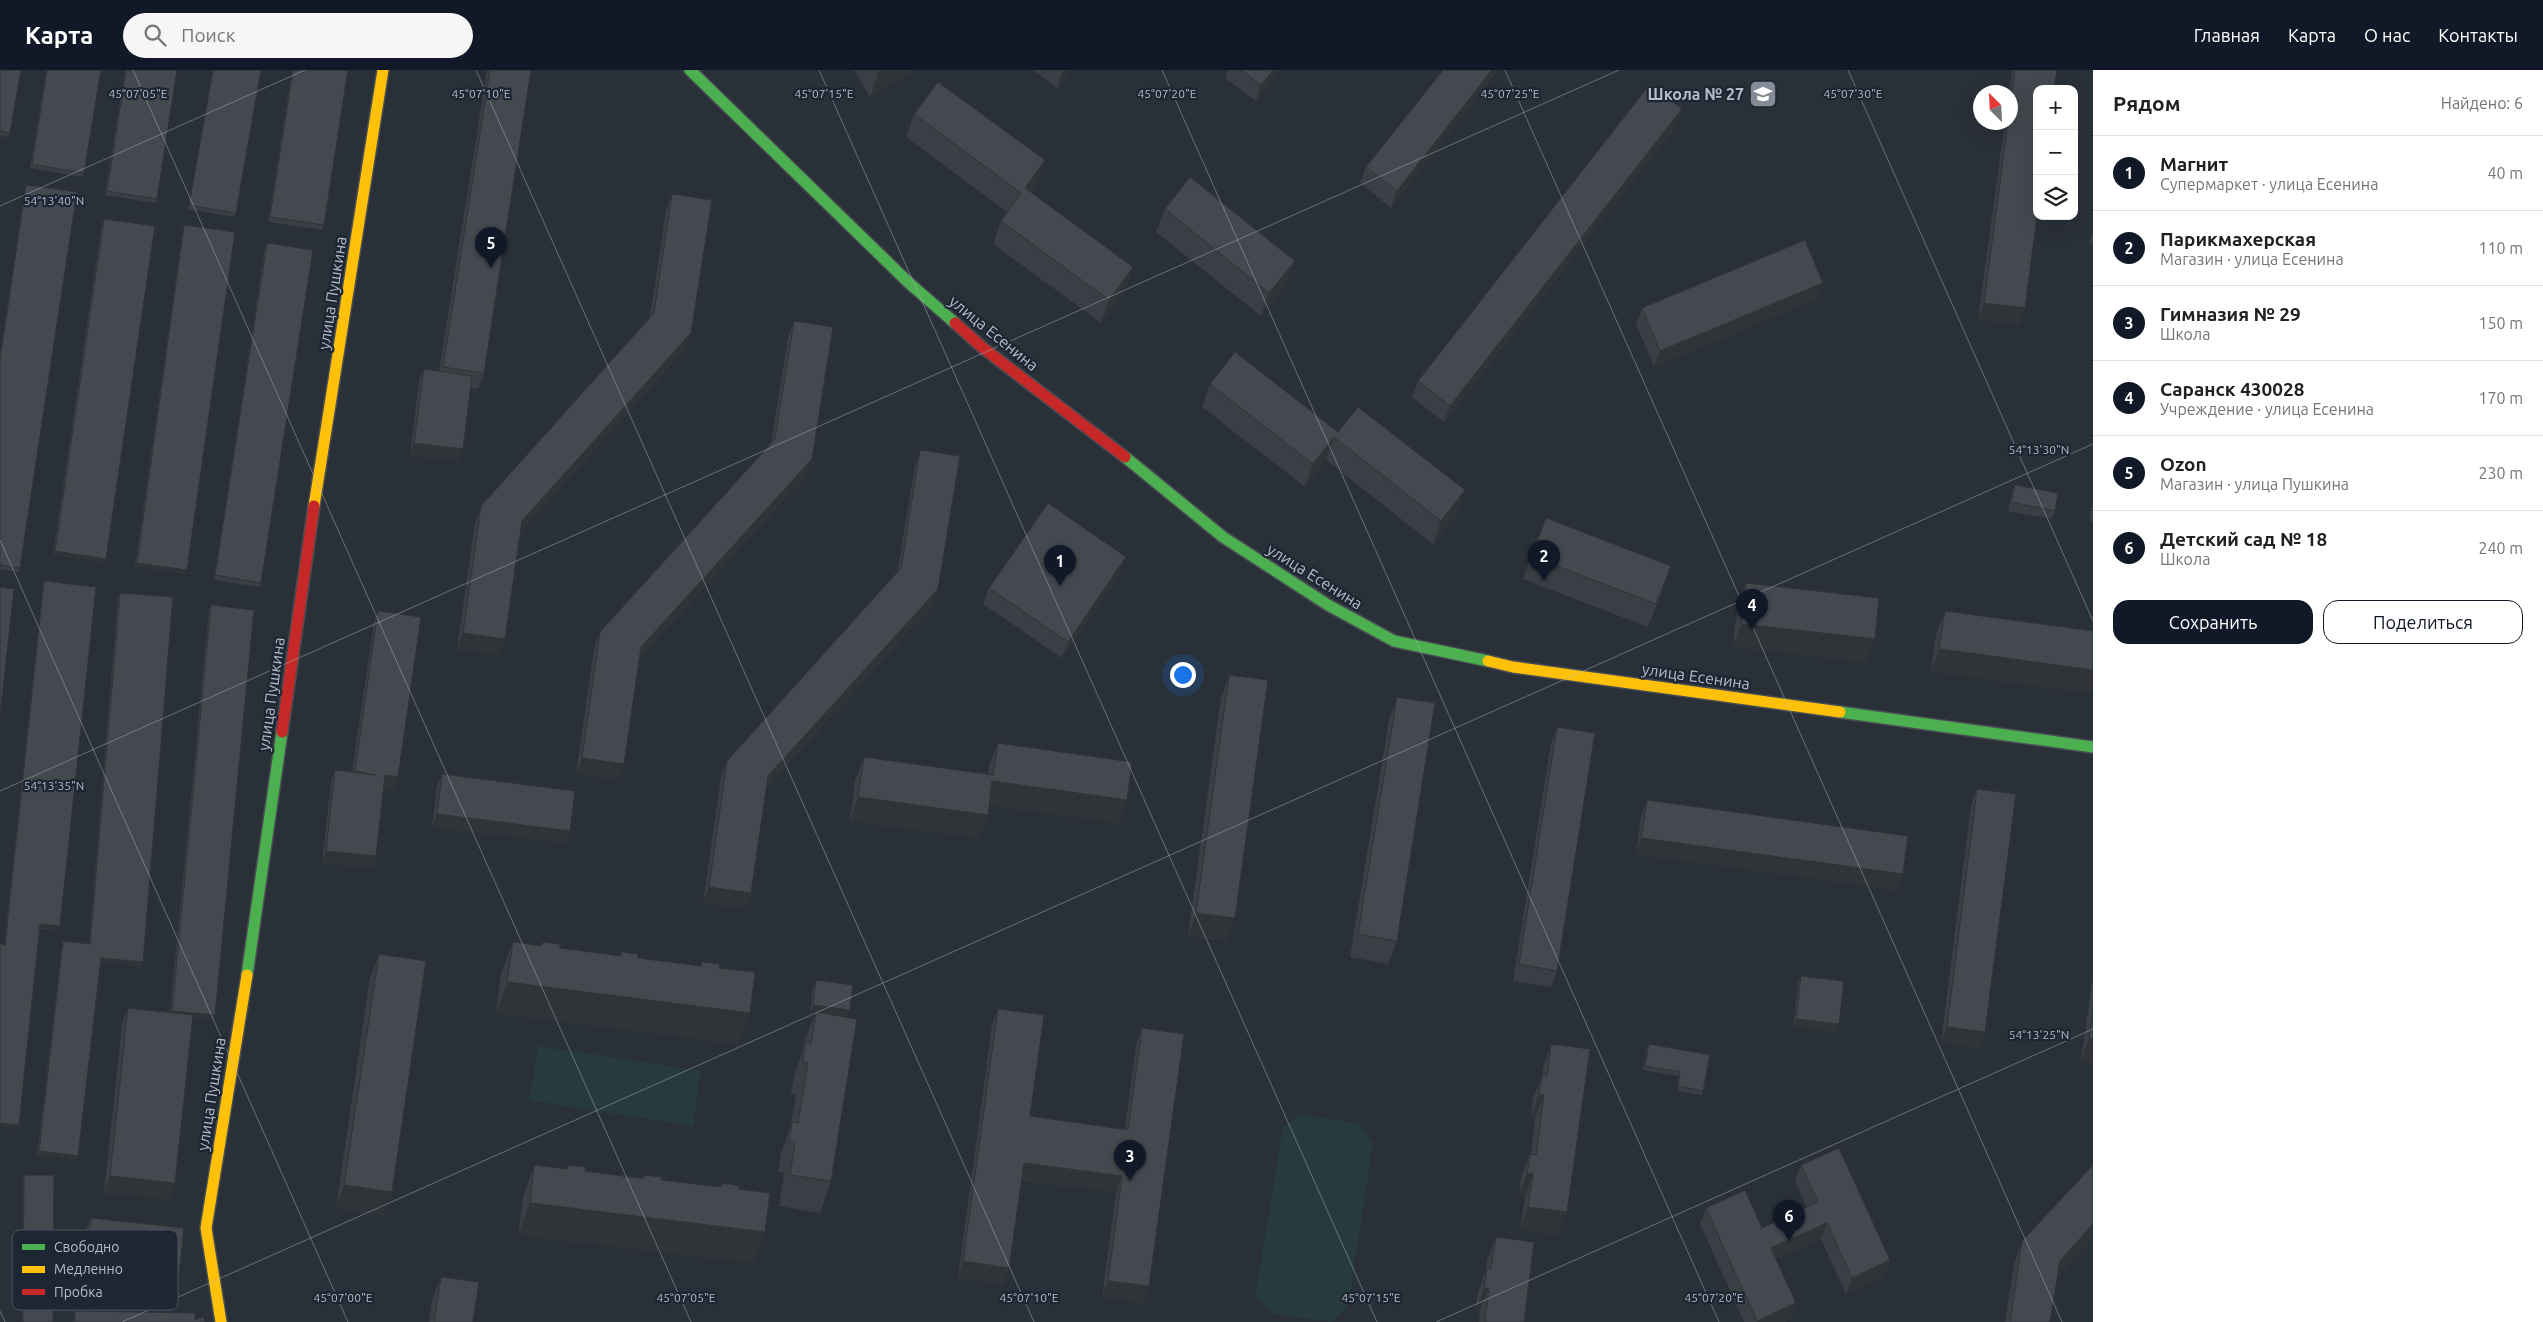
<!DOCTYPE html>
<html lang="ru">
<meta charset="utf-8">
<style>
body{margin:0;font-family:Ubuntu,sans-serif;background:#f6f6f6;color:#202124}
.controls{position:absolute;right:15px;top:15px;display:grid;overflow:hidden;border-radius:10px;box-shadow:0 5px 20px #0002}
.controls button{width:45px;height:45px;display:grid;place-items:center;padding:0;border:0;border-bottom:1px solid #e0e0e0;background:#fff;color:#202124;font:25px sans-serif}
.compass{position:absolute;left:1973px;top:15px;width:45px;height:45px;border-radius:50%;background:#fff;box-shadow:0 5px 20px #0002;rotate:336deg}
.you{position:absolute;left:1182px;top:604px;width:18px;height:18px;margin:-12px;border:4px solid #fff;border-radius:50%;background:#1a73e8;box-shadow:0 0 0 8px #1a73e833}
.badge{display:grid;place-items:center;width:32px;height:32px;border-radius:50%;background:#111827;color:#fff;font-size:16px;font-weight:700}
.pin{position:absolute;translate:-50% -41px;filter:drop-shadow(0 1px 2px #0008)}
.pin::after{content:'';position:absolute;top:26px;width:18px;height:15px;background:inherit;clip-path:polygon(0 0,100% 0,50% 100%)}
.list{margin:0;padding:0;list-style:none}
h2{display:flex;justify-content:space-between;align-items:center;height:65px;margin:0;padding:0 20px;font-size:21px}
h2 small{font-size:16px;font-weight:400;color:#757577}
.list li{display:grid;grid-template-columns:32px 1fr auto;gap:15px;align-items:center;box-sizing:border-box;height:75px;padding:0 20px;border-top:1px solid #e0e0e0}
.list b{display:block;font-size:19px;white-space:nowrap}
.list p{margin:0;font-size:16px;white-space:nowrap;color:#757577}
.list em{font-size:16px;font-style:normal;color:#757577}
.actions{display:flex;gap:10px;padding:15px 20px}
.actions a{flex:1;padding:11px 0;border:1px solid #111827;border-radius:15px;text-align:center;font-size:18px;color:#111827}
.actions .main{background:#111827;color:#fff}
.icon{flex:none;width:28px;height:28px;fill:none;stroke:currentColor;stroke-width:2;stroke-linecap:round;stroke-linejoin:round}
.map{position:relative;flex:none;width:2093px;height:1252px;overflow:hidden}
header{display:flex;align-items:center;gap:30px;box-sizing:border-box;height:70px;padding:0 25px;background:#111827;color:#fff}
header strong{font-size:24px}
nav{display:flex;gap:28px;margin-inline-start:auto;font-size:18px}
.search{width:350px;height:45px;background:#f6f6f6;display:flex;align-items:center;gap:12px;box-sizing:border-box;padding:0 18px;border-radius:28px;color:#757577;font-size:19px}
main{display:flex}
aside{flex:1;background:#fff}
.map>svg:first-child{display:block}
.green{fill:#273a3e}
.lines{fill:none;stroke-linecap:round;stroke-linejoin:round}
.fast-casing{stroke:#484c53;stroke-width:14}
.slow-casing{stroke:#484c53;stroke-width:14}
.jam-casing{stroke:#484c53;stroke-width:14}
.fast{stroke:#4caf50;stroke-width:11}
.slow{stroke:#ffc107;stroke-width:11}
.jam{stroke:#c62828;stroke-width:11}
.wall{fill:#3a3f45}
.shaded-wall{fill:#303338}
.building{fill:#444950;stroke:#303338}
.ticks{fill:none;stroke:#b4bcc9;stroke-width:1;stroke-opacity:0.45}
.labels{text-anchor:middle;stroke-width:4.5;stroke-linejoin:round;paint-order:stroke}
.poi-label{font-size:16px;font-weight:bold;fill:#b4bcc9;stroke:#1d2633;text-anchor:end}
.street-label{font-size:16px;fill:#b4bcc9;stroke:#1d2633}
.key{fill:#1d2633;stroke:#4a5360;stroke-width:1}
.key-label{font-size:14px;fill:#b4bcc9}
.ticks-label{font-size:12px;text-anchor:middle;fill:#b4bcc9;stroke:#1d2633;stroke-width:4.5;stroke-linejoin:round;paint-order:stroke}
</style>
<header>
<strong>Карта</strong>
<div class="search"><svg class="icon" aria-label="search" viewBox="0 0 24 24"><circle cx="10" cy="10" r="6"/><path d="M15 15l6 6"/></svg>Поиск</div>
<nav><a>Главная</a><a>Карта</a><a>О нас</a><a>Контакты</a></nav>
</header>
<main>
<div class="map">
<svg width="2093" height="1252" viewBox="0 0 2093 1252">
<rect width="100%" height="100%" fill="#2a3038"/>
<g class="green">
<path d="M538,976L701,1001L693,1056L529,1030Z"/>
<path d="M1301,1045L1358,1053L1373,1073L1348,1237L1332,1252L1274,1244L1255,1226L1283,1056Z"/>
</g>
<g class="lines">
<g class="fast-casing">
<g id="fast">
<path d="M690,0L909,213L955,253"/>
<path d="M1125,387L1223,467L1328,535L1394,571L1488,591"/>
<path d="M1840,642L2093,677"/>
<path d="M247,905L282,662"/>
</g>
</g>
<g class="slow-casing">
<g id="slow">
<path d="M314,436L383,0"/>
<path d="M1488,591L1513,597L1840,642"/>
<path d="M221,1252L206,1158L247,905"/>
</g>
</g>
<g class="jam-casing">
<g id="jam">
<path d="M955,253L983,278L1125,387"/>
<path d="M282,662L314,436"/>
</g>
</g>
<use href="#fast" class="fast"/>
<use href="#slow" class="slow"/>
<use href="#jam" class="jam"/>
</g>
<g class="wall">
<path d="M0,0L10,63L9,67L0,66Z"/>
<path d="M46,0H101L84,103L82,107L30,98Z"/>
<path d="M125,0H177L157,129L155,133L105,125Z"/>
<path d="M213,0H261L236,143L234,147L188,139Z"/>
<path d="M292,0H348L324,155L322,160L268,152Z"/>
<path d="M487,0H531L484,303L478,319L471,318L463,379L458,391L410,386L419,311L424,299L439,301Z"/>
<path d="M854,0H912V2L870,27Z"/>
<path d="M1033,0H1071L1057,18Z"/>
<path d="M1228,0H1280L1256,31L1225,8Z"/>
<path d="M1443,0L1391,138L1360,113L1366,97Z"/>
<path d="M2012,0H2057L2025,238L2019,254L1978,249L2005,52H2010V22H2009Z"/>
<path d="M914,44L1045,90L1037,113L1031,122L1133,197L1125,220L1101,253L993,174L1001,151L1007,142L906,67Z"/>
<path d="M1676,56L1444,352L1412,327L1418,311Z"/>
<path d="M26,115L20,498L19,502L0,499V284L25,119Z"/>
<path d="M672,124L685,279L520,463L500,585L457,579L475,453L481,436L650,248L666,140Z"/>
<path d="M1165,139L1286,214L1261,246L1156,162Z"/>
<path d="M104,149L105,493L53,485L102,153Z"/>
<path d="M184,155L186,504L135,497L183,159Z"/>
<path d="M2093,163V176L2089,173Z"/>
<path d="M267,173L261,513L260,517L214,510L265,177Z"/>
<path d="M1817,229L1654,297L1636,254L1642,238Z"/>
<path d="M794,251L806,406L639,589L618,710L576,704L594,578L600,562L771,374L788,267Z"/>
<path d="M1210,314L1338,362L1457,443L1433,474L1326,390L1305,417L1202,337Z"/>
<path d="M920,380L938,519L933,535L766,718L751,823L745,839L703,833L721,707L727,691L897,503L915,396Z"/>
<path d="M2015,415L2055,441L2052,449L2008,441L2012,423Z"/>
<path d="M2093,433V452L2089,451L2091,437Z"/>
<path d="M1531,486L1663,519L1648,557L1523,509Z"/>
<path d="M1120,504L1062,588L983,534L989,518Z"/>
<path d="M44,511L59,860L40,859L19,1055L17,1059L4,875L43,515Z"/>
<path d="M1746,513L1866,592L1733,577L1737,536Z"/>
<path d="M120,523L143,892L141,896L101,892L77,1090L37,1086L62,875L63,871L89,874L118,527Z"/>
<path d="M211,535L214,949L193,947L169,1129L104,1123L122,954L128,938L170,942L209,540Z"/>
<path d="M378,541L398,707L393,719L383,718L376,786L372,798L322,793L331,713L335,700L352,702L374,553Z"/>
<path d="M1945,541L2093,561L1931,602L1936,564Z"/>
<path d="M1229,605L1235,848L1226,871L1188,866L1221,628Z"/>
<path d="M1397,627V871L1388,894L1350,887L1389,650Z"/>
<path d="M1557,657V901L1551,917L1513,911L1551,673Z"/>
<path d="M998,673L1119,753L989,735L979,768L850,751L855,710L864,687L988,704L989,696Z"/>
<path d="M442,704L565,773L432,757L437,716Z"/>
<path d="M1977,719L1985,962L1980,978L1941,973L1971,735Z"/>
<path d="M1647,730L1903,804L1897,820L1636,784L1641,746Z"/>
<path d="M513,872L542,876L543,872L560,878L620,886L621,882L638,888L701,896L702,892L738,974L496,943L501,903Z"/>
<path d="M379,884L392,1122L383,1145L336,1138L370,907Z"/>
<path d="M2093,904V994L2081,992Z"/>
<path d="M1801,906L1839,954L1836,962L1793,957L1798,914Z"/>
<path d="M816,910L847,947L831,1111L820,1143L779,1136L784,1103L778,1102L781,1083L791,1055L796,1025L791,1024L794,1005L803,981L804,973L815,944H810L813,918Z"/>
<path d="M998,939L1030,1046L1125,1059L1136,974L1142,958L1143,1233L1102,1227L1116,1122L1021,1110L1009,1198L1003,1214L958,1208L992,955Z"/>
<path d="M1551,974L1558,1165L1520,1160L1525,1127L1519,1126L1521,1107L1530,1084H1531L1535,1048H1531L1533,1028L1542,1006L1543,997Z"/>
<path d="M1649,974L1703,1021L1702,1025L1677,1021L1679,1006L1643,1000L1647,978Z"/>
<path d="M534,1095L567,1099L568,1095L585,1101L643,1108L644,1105L661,1110L720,1117L721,1114L738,1119L754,1193L518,1165L523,1127Z"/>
<path d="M1801,1095L1885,1207L1846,1224L1821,1169L1776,1189L1790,1249L1784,1252H1744L1700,1154L1706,1138L1762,1158L1807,1137L1795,1111Z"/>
<path d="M24,1105L53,1252H22L23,1109Z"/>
<path d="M91,1148L177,1223L172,1235L79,1225L86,1160Z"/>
<path d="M1496,1167L1524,1252H1479L1480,1241H1476L1478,1222L1486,1201L1487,1190Z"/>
<path d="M2093,1167L2057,1207L2050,1252H2005L2014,1194L2022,1171Z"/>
<path d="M441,1207L473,1252H429L432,1230Z"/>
<path d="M75,1241L195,1250L205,1252H74V1245Z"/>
</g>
<g class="shaded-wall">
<path d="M884,0H912V2L870,27L878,3Z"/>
<path d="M1064,0H1071L1057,18L1062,2Z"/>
<path d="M1273,0H1280L1256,31L1261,15Z"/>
<path d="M1492,0H1499L1391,138L1397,121Z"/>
<path d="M1682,39L1676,56L1444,352L1450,336Z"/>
<path d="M1045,90L1037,113L1017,141L1025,118Z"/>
<path d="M1295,191L1286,214L1261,246L1269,223Z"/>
<path d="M1133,197L1125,220L1101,253L1109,230Z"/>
<path d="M1823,213L1817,229L1654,297L1660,281Z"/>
<path d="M1984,233L2025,238L2019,254L1978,249Z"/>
<path d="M691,263L685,279L516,468L522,451Z"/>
<path d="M1334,367L1326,390L1305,417L1313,394Z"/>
<path d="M414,373L463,379L458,391L410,386Z"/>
<path d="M812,389L806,406L635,593L641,577Z"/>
<path d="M1465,420L1457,443L1433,474L1441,451Z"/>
<path d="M55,481L106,489L105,493L53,485Z"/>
<path d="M1126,487L1120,504L1062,588L1068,572Z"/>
<path d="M137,493L187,500L186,504L135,497Z"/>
<path d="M938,519L933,535L762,722L768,706Z"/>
<path d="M1741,554L1875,569L1866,592L1733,577Z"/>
<path d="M463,563L505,569L500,585L457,579Z"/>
<path d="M1939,579L2093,600V624L1931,602Z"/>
<path d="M582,688L624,694L618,710L576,704Z"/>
<path d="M385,705L398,707L393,719L380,718Z"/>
<path d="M992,711L1127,730L1119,753L984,735Z"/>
<path d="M858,727L988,745L979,768L850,751Z"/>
<path d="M437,744L570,761L565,773L432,757Z"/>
<path d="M1641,768L1903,804L1897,820L1636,784Z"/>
<path d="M326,781L376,786L372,798L322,793Z"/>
<path d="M709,817L751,823L745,839L703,833Z"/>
<path d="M1196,843L1235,848L1226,871L1188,866Z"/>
<path d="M40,854L60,856L59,860L39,858Z"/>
<path d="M101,888L143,892L141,896L100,892Z"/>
<path d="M507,912L750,943L738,974L496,943Z"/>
<path d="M813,935L850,940L847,948L816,942L815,944H810Z"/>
<path d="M172,941L215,945L214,949L170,945Z"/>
<path d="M1796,949L1839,954L1836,962L1793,957Z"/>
<path d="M1947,957L1985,962L1980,978L1941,973Z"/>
<path d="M2089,969H2093V994L2081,992Z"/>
<path d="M1539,1024L1544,1025L1535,1048H1531Z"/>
<path d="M0,1053L19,1055L17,1059L0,1057Z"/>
<path d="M39,1081L78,1086L77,1090L37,1086Z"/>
<path d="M1024,1093L1122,1106L1116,1122L1018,1109Z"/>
<path d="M1527,1103L1533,1104L1525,1127L1519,1126Z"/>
<path d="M110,1106L175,1113L169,1129L104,1123Z"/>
<path d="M344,1115L392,1122L383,1145L336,1138Z"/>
<path d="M530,1133L765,1162L754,1193L518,1165Z"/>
<path d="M1528,1137L1567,1142L1558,1165L1520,1160Z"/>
<path d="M1827,1153L1821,1169L1765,1194L1771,1178Z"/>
<path d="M2093,1154V1167L2051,1214L2060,1191Z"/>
<path d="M1890,1190L1885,1207L1846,1224L1852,1208Z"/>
<path d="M963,1191L1009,1198L1003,1214L958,1208Z"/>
<path d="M1108,1211L1149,1216L1143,1233L1102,1227Z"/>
<path d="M84,1213L177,1223L172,1235L79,1225Z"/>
<path d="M1484,1218H1489L1480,1241H1476Z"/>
<path d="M1796,1233L1790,1249L1784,1252H1757V1251Z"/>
</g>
<g class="building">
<path d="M0,0H21L10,63L0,61Z"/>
<path d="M47,0H101L84,103L32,94Z"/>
<path d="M126,0H177L157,129L107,121Z"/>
<path d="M213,0H261L236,143L189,135Z"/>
<path d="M293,0H348L324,155L270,147Z"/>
<path d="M490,0H531L484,303L443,297Z"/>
<path d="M876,0H884L878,3Z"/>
<path d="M1241,0H1273L1261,15Z"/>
<path d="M1443,0H1492L1397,121L1366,97Z"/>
<path d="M2015,0H2057L2054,19H2037V146L2025,238L1984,233L2008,52H2010V37Z"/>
<path d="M938,12L1045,90L1025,118L1133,197L1109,230L1001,151L1021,123L914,44Z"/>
<path d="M1650,14L1682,39L1450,336L1418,311Z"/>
<path d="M1190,107L1295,191L1269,223L1165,139Z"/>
<path d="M26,115L77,122L20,498L0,495V289Z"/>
<path d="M672,124L712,130L691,263L522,451L505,569L463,563L481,436L654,243Z"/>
<path d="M104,149L155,156L106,489L55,481Z"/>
<path d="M184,155L235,162L187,500L137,493Z"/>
<path d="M1805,170L1823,213L1660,281L1642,238Z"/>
<path d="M267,173L313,180L261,513L215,505Z"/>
<path d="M794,251L833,257L812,389L641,577L624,694L582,688L600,562L775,369Z"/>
<path d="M1235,282L1338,362L1358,337L1465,420L1441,451L1334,367L1313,394L1210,314Z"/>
<path d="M424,299L472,306L463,379L414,373Z"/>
<path d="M920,380L960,386L938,519L768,706L751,823L709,817L727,691L901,498Z"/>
<path d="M2015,415L2058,423L2055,441L2011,432Z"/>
<path d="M1048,433L1126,487L1068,572L989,518Z"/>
<path d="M2093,433V448L2090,447Z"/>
<path d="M1546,448L1671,496L1656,534L1531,486Z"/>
<path d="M44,511L96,517L60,856L40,854L19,1055L0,1053V874L5,875Z"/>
<path d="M1746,513L1879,528L1875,569L1741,554Z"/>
<path d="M0,517L14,519L0,646Z"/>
<path d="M120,523L173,527L143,892L101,888L78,1086L39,1081L63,871L90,874Z"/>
<path d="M211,535L254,540L215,945L172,941Z"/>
<path d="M378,541L421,547L398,707L385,705L376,786L326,781L335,700L375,705L355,701Z"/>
<path d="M1945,541L2093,561V600L1939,579Z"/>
<path d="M1229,605L1268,610L1235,848L1196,843Z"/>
<path d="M1397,627L1435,633L1397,871L1358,864Z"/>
<path d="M1557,657L1595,663L1557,901L1519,894Z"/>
<path d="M998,673L1132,692L1127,730L992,711L988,745L858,727L864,687L993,705Z"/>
<path d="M442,704L575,721L570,761L437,744Z"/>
<path d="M1977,719L2016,724L1985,962L1947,957Z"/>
<path d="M1647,730L1908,766L1903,804L1641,768Z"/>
<path d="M513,872L542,876L543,872L560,874V878L621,886V882L638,884V888L701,896L702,892L720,894L719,898L755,902L750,943L507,912Z"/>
<path d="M379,884L426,891L392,1122L344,1115Z"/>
<path d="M1801,906L1844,911L1839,954L1796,949Z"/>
<path d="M816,910L853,915L850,940L813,935Z"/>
<path d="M128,938L193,945L175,1113L110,1106Z"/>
<path d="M998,939L1044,945L1030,1046L1128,1060L1142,958L1184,964L1149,1216L1108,1211L1122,1106L1024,1093L1009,1198L963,1191Z"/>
<path d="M2093,941V969H2089Z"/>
<path d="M816,942L857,949L831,1111L790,1105L795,1072L789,1071L792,1052L798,1053L808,993L803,992L806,973L811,974Z"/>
<path d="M1551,974L1590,979L1567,1142L1528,1137L1533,1104L1527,1103L1529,1092L1530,1084L1536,1085L1544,1025L1539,1024L1542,1005L1547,1006Z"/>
<path d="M1649,974L1710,985L1703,1021L1678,1016L1680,1002L1645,996Z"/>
<path d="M1839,1078L1890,1190L1852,1208L1827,1153L1771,1178L1796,1233L1757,1251L1706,1138L1745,1120L1762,1158L1818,1132L1801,1095Z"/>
<path d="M534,1095L567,1099L568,1095L585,1097V1101L644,1109V1105L662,1107L661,1110L721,1117V1114H730L739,1116L738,1119L770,1123L765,1162L530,1133Z"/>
<path d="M2093,1095V1154L2060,1191L2050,1252H2010L2022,1171Z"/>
<path d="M24,1105H54L53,1252H23Z"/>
<path d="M91,1148L184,1158L177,1223L84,1213Z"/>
<path d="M1496,1167L1534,1172L1524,1252H1485L1489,1218H1484L1487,1199H1491Z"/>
<path d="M441,1207L479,1212L473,1252H434Z"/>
<path d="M75,1241L195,1243V1250L204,1247L205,1252H75Z"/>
</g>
<path class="ticks" d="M133,0L691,1252M476,0L1034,1252M819,0L1377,1252M1162,0L1719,1252M1505,0L2062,1252M1848,0L2093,551M0,136L305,0M0,470L348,1252M0,721L1619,0M0,1241L5,1252M122,1252L2093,374M1436,1252L2093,959"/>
<defs>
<g id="school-square" transform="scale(1.4375)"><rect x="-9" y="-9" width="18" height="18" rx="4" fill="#848b96" stroke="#1d2633"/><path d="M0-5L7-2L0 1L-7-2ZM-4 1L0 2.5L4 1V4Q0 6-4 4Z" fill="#fff"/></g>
</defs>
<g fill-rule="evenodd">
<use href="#school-square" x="1763" y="24"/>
</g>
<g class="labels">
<g class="poi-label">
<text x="1744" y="30">Школа № 27</text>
</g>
<g class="street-label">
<text transform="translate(332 223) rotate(-81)" y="6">улица Пушкина</text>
<text transform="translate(994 263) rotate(39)" y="6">улица Есенина</text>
<text transform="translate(1315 506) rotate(32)" y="6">улица Есенина</text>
<text transform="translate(1696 606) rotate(8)" y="6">улица Есенина</text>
<text transform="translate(271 624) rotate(-82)" y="6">улица Пушкина</text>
<text transform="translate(211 1024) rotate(-81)" y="6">улица Пушкина</text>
</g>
</g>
<rect x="12" y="1160" width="166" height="80" rx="8" class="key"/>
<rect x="22" y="1174" width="23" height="6" fill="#4caf50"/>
<rect x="22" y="1196" width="23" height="7" fill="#ffc107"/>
<rect x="22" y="1219" width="23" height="6" fill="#c62828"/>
<g class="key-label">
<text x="54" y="1182">Свободно</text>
<text x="54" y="1204">Медленно</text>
<text x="54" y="1227">Пробка</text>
</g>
<g class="ticks-label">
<text x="138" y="28">45°07'05"E</text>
<text x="481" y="28">45°07'10"E</text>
<text x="824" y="28">45°07'15"E</text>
<text x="1167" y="28">45°07'20"E</text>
<text x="1510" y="28">45°07'25"E</text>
<text x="1853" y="28">45°07'30"E</text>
<text x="54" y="135">54°13'40"N</text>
<text x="2039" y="384">54°13'30"N</text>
<text x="54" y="720">54°13'35"N</text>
<text x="2039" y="969">54°13'25"N</text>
<text x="343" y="1232">45°07'00"E</text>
<text x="686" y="1232">45°07'05"E</text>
<text x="1029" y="1232">45°07'10"E</text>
<text x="1371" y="1232">45°07'15"E</text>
<text x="1714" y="1232">45°07'20"E</text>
</g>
</svg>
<div class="controls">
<button>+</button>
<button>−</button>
<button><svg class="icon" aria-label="layers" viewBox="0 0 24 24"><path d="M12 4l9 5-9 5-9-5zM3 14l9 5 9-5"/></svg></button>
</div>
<svg class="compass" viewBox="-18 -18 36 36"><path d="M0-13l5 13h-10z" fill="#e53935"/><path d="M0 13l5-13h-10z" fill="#757577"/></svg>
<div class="you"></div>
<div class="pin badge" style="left:1060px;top:516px">1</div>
<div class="pin badge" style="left:1544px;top:511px">2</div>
<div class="pin badge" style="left:1130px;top:1111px">3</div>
<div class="pin badge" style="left:1752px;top:560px">4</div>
<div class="pin badge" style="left:491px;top:198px">5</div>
<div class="pin badge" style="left:1789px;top:1171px">6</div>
</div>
<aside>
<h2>Рядом<small>Найдено: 6</small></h2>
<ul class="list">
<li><span class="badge">1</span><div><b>Магнит</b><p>Супермаркет · улица Есенина</p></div><em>40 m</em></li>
<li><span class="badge">2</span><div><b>Парикмахерская</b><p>Магазин · улица Есенина</p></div><em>110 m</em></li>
<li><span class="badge">3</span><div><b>Гимназия № 29</b><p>Школа</p></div><em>150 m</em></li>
<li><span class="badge">4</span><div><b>Саранск 430028</b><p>Учреждение · улица Есенина</p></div><em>170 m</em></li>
<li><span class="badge">5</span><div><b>Ozon</b><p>Магазин · улица Пушкина</p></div><em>230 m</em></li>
<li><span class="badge">6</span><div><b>Детский сад № 18</b><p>Школа</p></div><em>240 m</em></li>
</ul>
<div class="actions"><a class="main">Сохранить</a><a>Поделиться</a></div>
</aside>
</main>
